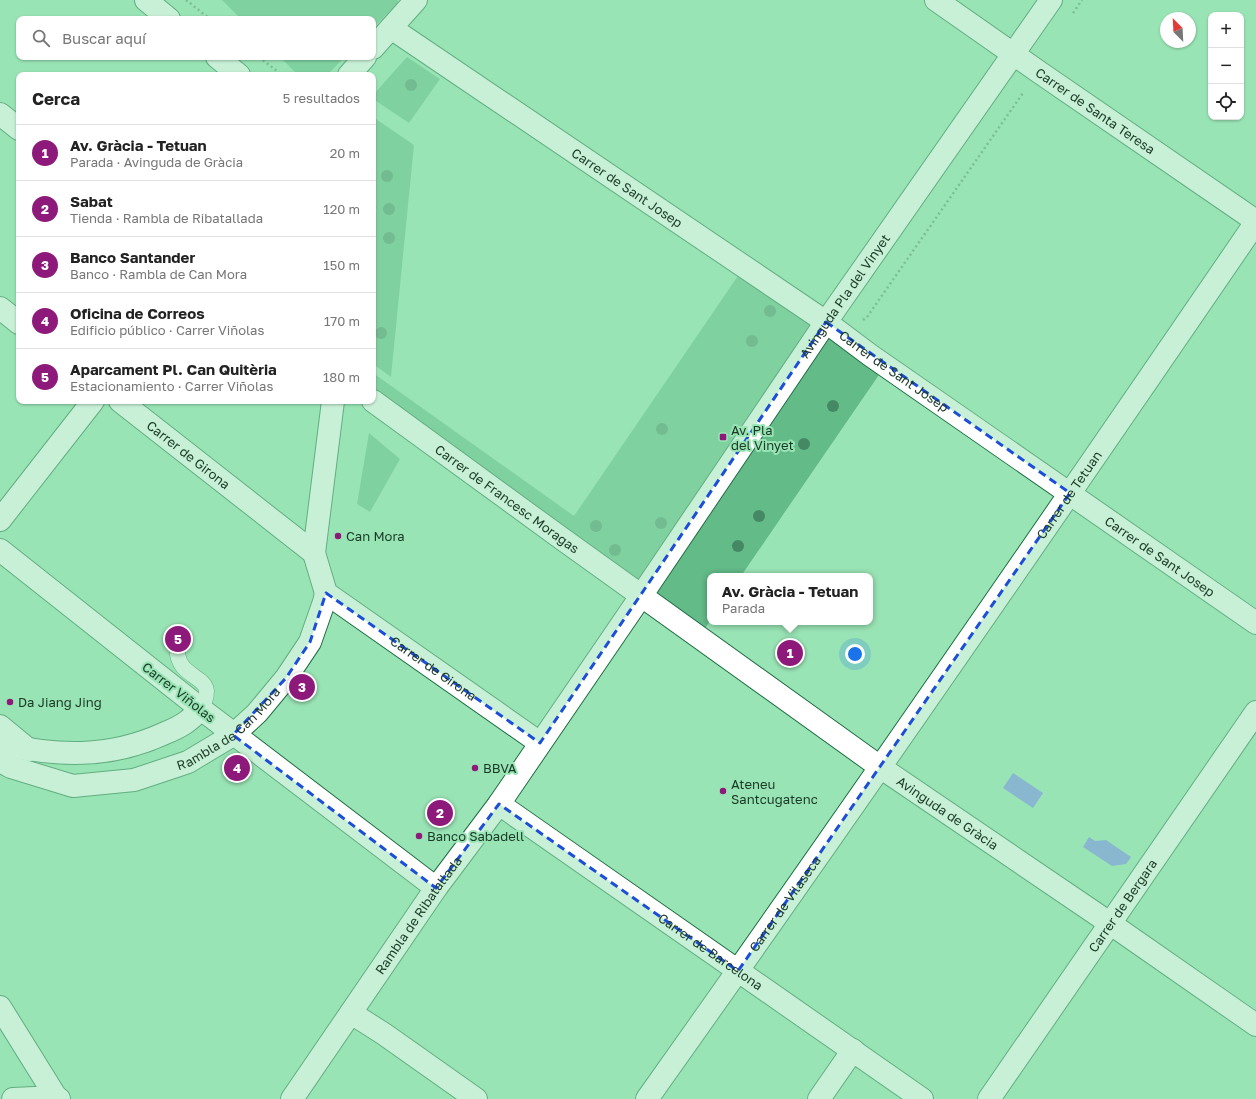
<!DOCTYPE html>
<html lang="es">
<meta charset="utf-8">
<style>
body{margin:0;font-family:"Golos Text",sans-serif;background:#f6f6f6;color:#222}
.controls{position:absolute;right:12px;top:12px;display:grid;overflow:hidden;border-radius:8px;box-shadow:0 1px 3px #0004}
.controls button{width:36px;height:36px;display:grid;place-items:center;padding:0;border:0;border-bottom:1px solid #e0e0e0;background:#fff;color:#222;font:20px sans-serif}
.compass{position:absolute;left:1160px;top:12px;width:36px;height:36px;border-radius:50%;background:#fff;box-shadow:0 1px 3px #0004;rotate:336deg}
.you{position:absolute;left:855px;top:654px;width:14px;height:14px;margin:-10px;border:3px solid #fff;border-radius:50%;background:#1a73e8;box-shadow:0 0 0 6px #1a73e833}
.badge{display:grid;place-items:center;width:26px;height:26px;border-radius:50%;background:#8d197a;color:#fff;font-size:13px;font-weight:700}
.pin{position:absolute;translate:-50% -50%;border:2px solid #fff;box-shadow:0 1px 4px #0006}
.popup{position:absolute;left:707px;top:573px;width:166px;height:52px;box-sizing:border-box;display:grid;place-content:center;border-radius:8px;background:#fff;filter:drop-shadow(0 1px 3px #0005);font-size:13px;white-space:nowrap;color:#767676}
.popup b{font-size:15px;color:#222}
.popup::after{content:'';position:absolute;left:50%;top:100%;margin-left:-8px;border:8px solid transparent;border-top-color:#fff}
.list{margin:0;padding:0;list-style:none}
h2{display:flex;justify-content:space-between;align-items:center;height:52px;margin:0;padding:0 16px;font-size:17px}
h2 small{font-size:13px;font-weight:400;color:#767676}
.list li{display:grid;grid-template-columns:26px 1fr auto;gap:12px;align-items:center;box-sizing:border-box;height:56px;padding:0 16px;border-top:1px solid #e0e0e0}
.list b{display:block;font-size:15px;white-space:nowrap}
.list p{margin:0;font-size:13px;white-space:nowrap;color:#767676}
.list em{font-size:13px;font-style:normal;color:#767676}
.icon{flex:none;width:22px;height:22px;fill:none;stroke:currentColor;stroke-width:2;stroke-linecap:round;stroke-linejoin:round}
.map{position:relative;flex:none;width:1256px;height:1099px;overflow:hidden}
.search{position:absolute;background:#fff;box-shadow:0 1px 3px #0004;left:16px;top:16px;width:360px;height:44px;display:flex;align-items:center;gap:10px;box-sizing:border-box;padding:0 14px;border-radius:8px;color:#767676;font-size:15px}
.panel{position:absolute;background:#fff;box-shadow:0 1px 3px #0004;left:16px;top:72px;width:360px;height:332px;border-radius:8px}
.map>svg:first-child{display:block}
.green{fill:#63bb88}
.water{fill:#7682f2}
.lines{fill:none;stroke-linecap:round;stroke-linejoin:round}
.service-casing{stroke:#206e45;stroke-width:16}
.pedestrian-casing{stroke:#206e45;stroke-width:24}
.minor-casing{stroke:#206e45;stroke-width:24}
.tertiary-casing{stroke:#206e45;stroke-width:24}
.path{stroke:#5b916f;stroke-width:2.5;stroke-dasharray:2 3;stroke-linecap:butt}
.service{stroke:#fff;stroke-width:15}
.pedestrian{stroke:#fff;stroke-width:22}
.minor{stroke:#fff;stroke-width:22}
.tertiary{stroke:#fff;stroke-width:22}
.tree{fill:#458964}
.marked{fill:none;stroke:#1d4ed8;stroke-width:3;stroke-dasharray:8 5;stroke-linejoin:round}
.poi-dot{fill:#8d197a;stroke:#99e4b5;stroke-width:1.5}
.labels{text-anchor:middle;stroke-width:4;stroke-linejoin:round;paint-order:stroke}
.street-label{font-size:13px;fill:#1a3926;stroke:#99e4b5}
.poi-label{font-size:13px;fill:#1a3926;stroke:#99e4b5;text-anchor:start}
</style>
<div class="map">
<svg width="1256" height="1099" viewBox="0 0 1256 1099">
<rect width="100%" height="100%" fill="#99e4b5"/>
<g class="green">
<path d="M222,0H397L399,2L373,28V19H241Z"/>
<path d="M280,57H345L327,75H298Z"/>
<path d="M407,57L440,79L409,123L373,99V95Z"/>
<path d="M373,117L414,145L391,377L373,364Z"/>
<path d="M744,267L885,366L741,576H710V621L699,637L373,401V373L574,516Z"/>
<path d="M369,433L400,459L370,512L357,504Z"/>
</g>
<g class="water">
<path d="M1013,773L1043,793L1033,808L1003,788Z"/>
<path d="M1089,837L1095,841L1106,840L1131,857L1126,864L1112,866L1083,847Z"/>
</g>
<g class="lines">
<g class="service-casing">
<path id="service" d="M178,639C176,649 177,659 183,667C198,683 216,681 201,709"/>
</g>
<g class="pedestrian-casing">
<g id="pedestrian">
<path d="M146,0L169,19"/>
<path d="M217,57L239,75"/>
<path d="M0,308L19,323"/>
<path id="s1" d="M120,401L314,553"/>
<path d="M0,550L201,709"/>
<path d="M314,553L333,401"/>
<path d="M0,726L29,750"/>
<path id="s2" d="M0,761L11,767L73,786L134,780L188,762L233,735L257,713L286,678L310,642L324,602L326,593"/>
</g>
</g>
<g class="minor-casing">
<g id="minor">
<path id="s3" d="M936,0L1039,72L1256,221"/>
<path id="s4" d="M391,28L826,322L870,355L1256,623"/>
<path d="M373,48L416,0"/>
<path d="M349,75L365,57"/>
<path d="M0,520L93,401"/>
<path id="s5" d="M314,553L326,593L540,743"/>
<path d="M0,744C57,756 108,759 163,734C170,731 178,728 185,723C191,719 196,714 201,709L436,888"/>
<path id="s6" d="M499,804L922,1099"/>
<path d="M0,1007L56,1097L59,1099"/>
<path d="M351,1013L384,1034L476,1099"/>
<path d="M13,1099L56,1097"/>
<path id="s7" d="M647,1099C853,809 1055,516 1256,222"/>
<path d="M819,1099L853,1050"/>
<path id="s8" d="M989,1099L1256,712"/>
</g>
</g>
<g class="tertiary-casing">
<g id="tertiary">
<path d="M0,114L19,129"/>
<path id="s9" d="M373,401L561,538L880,767L1111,924L1256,1025"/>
<path id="s10" d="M292,1099L436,888L499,804L637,602L826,322L1051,0"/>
</g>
</g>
<g class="path">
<path d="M186,0L210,19"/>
<path d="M1073,13L1082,0"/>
<path d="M259,57L282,75"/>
<path d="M863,320L867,317L1023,93"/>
</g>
<use href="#service" class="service"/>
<use href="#pedestrian" class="pedestrian"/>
<use href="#minor" class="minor"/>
<use href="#tertiary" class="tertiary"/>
</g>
<g class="tree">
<circle cx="411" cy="85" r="6"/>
<circle cx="387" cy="176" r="6"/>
<circle cx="389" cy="209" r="6"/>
<circle cx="389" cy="238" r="6"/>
<circle cx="770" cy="311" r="6"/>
<circle cx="381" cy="333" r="6"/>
<circle cx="752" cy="341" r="6"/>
<circle cx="833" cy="406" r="6"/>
<circle cx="662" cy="429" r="6"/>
<circle cx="804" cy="444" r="6"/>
<circle cx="759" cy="516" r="6"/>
<circle cx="661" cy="523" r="6"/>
<circle cx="596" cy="526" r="6"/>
<circle cx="738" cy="546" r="6"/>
<circle cx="615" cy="550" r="6"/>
</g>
<path d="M0 0H1256V1099H0ZM826,322L1070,493L738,971L499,804L436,888L233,735L286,678L310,642L326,593L540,743Z" fill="#99e4b5" fill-opacity=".55" fill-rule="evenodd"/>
<path class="marked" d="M826,322L1070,493L738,971L499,804L436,888L233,735L286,678L310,642L326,593L540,743Z"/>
<g class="poi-dot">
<rect x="719" y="433" width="8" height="8" rx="2"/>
<circle cx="338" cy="536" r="4"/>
<circle cx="10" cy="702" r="4"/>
<circle cx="475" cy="768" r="4"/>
<circle cx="723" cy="791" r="4"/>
<circle cx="419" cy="836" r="4"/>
</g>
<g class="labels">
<g class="street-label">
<text dy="5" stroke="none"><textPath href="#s3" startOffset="194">Carrer de Santa Teresa</textPath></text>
<text dy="5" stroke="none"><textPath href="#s4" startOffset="285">Carrer de Sant Josep</textPath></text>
<text dy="5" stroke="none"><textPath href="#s10" startOffset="975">Avinguda Pla del Vinyet</textPath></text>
<text dy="5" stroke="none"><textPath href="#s4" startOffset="609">Carrer de Sant Josep</textPath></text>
<text dy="5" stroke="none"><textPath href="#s1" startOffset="87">Carrer de Girona</textPath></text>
<text dy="5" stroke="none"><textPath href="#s7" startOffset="737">Carrer de Tetuan</textPath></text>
<text dy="5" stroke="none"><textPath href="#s9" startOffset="166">Carrer de Francesc Moragas</textPath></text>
<text dy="5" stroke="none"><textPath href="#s4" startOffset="933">Carrer de Sant Josep</textPath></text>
<text dy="5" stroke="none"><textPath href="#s5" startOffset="173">Carrer de Girona</textPath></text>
<text transform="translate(179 692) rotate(38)" y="5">Carrer Viñolas</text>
<text dy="5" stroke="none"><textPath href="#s2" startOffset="248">Rambla de Can Mora</textPath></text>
<text dy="5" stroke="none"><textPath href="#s9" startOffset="707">Avinguda de Gràcia</textPath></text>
<text dy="5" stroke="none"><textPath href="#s7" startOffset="239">Carrer de Vilaseca</textPath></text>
<text dy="5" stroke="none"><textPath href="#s8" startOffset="235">Carrer de Bergara</textPath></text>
<text dy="5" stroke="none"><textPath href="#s10" startOffset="223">Rambla de Ribatallada</textPath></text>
<text dy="5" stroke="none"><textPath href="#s6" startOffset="258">Carrer de Barcelona</textPath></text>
</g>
<g class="poi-label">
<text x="731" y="435">Av. Pla<tspan x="731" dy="15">del Vinyet</tspan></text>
<text x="346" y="541">Can Mora</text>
<text x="18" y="707">Da Jiang Jing</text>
<text x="483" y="773">BBVA</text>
<text x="731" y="789">Ateneu<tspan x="731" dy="15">Santcugatenc</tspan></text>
<text x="427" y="841">Banco Sabadell</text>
</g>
</g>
</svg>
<div class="controls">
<button>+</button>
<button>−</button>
<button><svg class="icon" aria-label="locate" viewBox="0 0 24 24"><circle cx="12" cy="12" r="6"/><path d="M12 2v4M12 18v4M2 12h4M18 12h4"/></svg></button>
</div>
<svg class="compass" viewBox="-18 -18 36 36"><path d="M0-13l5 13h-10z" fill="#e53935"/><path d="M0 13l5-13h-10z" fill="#767676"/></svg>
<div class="you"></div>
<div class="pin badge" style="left:790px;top:653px">1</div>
<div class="popup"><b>Av. Gràcia - Tetuan</b>Parada</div>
<div class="pin badge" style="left:440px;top:813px">2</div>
<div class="pin badge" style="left:302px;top:687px">3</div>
<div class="pin badge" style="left:237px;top:768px">4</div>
<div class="pin badge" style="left:178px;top:639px">5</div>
<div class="search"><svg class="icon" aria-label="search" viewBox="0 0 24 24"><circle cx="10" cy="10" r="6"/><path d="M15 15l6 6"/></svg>Buscar aquí</div>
<section class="panel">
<h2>Cerca<small>5 resultados</small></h2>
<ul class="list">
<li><span class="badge">1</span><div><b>Av. Gràcia - Tetuan</b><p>Parada · Avinguda de Gràcia</p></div><em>20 m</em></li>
<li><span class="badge">2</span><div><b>Sabat</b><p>Tienda · Rambla de Ribatallada</p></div><em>120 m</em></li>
<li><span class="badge">3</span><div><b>Banco Santander</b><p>Banco · Rambla de Can Mora</p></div><em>150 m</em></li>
<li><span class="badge">4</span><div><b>Oficina de Correos</b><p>Edificio público · Carrer Viñolas</p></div><em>170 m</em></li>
<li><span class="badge">5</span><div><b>Aparcament Pl. Can Quitèria</b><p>Estacionamiento · Carrer Viñolas</p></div><em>180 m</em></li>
</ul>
</section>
</div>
